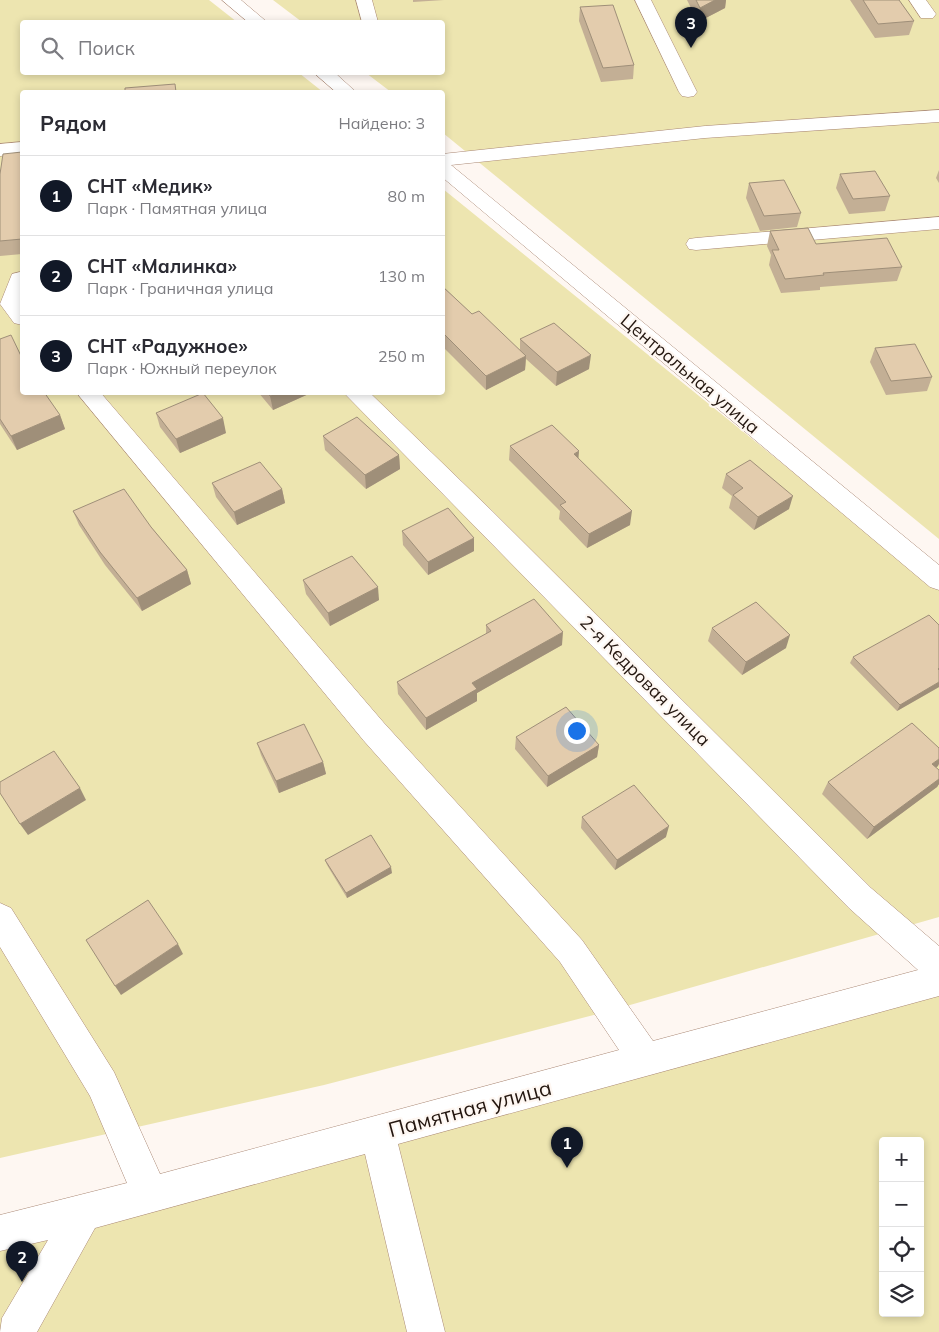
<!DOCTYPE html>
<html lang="ru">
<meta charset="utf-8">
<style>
body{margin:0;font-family:Mulish,sans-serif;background:#f7f7f7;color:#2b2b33}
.controls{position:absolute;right:15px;bottom:15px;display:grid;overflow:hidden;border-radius:5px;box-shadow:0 2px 8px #0003}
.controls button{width:45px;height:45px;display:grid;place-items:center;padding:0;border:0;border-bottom:1px solid #e1e1e2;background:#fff;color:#2b2b33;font:25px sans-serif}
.you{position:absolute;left:576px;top:730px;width:18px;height:18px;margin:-12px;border:4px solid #fff;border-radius:50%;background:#1a73e8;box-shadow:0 0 0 8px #1a73e833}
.badge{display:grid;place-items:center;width:32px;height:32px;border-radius:50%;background:#111827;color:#fff;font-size:16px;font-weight:700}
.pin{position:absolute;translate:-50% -41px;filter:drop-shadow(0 1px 2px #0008)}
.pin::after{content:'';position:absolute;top:26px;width:18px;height:15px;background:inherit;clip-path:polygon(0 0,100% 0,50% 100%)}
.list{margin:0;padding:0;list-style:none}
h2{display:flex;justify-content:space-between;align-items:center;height:65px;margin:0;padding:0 20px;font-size:21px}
h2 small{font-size:16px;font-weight:400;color:#7c7c81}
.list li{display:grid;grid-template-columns:32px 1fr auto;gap:15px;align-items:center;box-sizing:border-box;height:80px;padding:0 20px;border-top:1px solid #e1e1e2}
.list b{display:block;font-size:19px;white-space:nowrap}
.list p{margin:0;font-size:16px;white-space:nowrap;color:#7c7c81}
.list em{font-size:16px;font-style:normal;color:#7c7c81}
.icon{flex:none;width:28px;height:28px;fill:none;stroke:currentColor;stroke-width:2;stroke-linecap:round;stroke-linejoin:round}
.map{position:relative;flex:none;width:939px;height:1332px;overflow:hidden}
.search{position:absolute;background:#fff;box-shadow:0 2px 8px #0003;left:20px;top:20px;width:425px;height:55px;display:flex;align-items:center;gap:12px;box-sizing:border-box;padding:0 18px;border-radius:5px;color:#7c7c81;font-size:19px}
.panel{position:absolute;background:#fff;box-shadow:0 2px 8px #0003;left:20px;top:90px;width:425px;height:305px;border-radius:5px}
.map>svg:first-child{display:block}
.green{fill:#ede5b0;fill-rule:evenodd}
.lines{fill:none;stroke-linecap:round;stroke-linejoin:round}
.minor-casing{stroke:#aa8875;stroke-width:1}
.minor{fill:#fff;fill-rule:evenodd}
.wall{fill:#c3af95}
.shaded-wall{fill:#9f8f79}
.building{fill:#e3ccad;stroke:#9f8f79}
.labels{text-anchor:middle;stroke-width:4.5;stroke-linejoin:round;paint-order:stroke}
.street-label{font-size:18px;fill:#23160f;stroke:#fef7f2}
.near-street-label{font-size:21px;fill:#23160f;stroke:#fef7f2}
</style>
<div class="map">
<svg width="939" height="1332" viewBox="0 0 939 1332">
<rect width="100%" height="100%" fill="#fef7f2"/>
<g class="green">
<path d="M0,0H209L237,22H22V72L299,73L323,92H22V392H442L443,189L939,590V917L609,1011L324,1085L0,1158Z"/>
<path d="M273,0H939V539L443,133L442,92H391L366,73L442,72V22H302Z"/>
<path d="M939,983V1332H0V1233ZM883,1141H920V1313H883Z"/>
</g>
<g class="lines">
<g class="minor-casing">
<g id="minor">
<path d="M222,0H241L267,22H248Z"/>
<path d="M356,0H372L378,22H362Z"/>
<path d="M635,0H651L697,92L694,96L688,97L682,96L679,92Z"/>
<path d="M909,0H926L936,14L933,18H921Z"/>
<path d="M313,72H334L356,92H336Z"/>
<path d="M939,110V122L705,138L451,165L939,565V590L930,587L442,177V154L705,126Z"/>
<path d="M22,142V154L0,156V144Z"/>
<path d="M939,217V229L696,250L689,249L686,244L689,239L696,238Z"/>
<path d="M20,272L22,273V325L14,323L0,304L12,274Z"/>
<path d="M76,392H100L384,723L582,940L653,1041L918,970L849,908L343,392H369L492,511L871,888L939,946V996L398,1144L445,1332H407L365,1154L95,1228L37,1332H0L2,1318L48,1240L0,1251V1215L127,1183L90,1096L0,947V903L11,908L114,1072L160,1174L619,1050L560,962L364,741Z"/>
</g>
</g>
<use href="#minor" class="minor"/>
</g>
<g class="wall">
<path d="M413,0H444L413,2Z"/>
<path d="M687,0H726L725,8L698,22Z"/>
<path d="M850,0H899L914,21L909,35L875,38Z"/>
<path d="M580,7L634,65L633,79L601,82L579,21Z"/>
<path d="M22,152V254L0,256V174Z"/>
<path d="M939,170V183L936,178Z"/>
<path d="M840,174L890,196L885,211L849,214L836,188Z"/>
<path d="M749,183L801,213L797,227L760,231L746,198Z"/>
<path d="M770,231L816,244L902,267L897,281L820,287V290L781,293L769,265L771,255L767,246Z"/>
<path d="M442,286L472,314L520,350V339L589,369L556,386L526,359L525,370L486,390L442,346Z"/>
<path d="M0,339L22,392L60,415L65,429L17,450L0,424Z"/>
<path d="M875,348L932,377L927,391L886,395L870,362Z"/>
<path d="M258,392H313L273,410Z"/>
<path d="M156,413L226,433L180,453L160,427Z"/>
<path d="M323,436L399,455L400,469L366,489L325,450Z"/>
<path d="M510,446L630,525L587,548L559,519L560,511L509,460Z"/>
<path d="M726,474L789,509L754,530L729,508L732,496L722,488Z"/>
<path d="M212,483L282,489L285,503L237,525L216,497Z"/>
<path d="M73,511L151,527L187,570L191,584L142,611L105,565L79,525Z"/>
<path d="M402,531L474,551L428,575L403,545Z"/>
<path d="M303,580L379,600L330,626L306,594Z"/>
<path d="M486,625L562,645L477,693V701L426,730L398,694L397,682L486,634Z"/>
<path d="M712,628L786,648L742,675L708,641Z"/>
<path d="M853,657L939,687L897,711L850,663Z"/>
<path d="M516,737L599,745L597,757L547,787L515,749Z"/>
<path d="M257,743L323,762L326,774L279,793L261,755Z"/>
<path d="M938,766L936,767L939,770V784L937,787L867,839L822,794L828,782Z"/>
<path d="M582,817L666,837L615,870L581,828Z"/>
<path d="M325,860L392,873L347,898L327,865Z"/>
</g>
<g class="shaded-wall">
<path d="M715,0H726L725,8L698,22L700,8Z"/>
<path d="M591,355L589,369L556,386L557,372Z"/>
<path d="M526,356L525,370L486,390V376Z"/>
<path d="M278,392H313L273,410L270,396Z"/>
<path d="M60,415L65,429L17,450L11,436Z"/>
<path d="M223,418L226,433L180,453L176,439Z"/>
<path d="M579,451L578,465L574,454Z"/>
<path d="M399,455L400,469L366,489L365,475Z"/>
<path d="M282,489L285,503L237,525L234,512Z"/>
<path d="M793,496L789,509L754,530L758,517Z"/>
<path d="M632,511L630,525L587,548L589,534Z"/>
<path d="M474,538V551L428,575V562Z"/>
<path d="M187,570L191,584L142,611L137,598Z"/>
<path d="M378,587L379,600L330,626L328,613Z"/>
<path d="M563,632L562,645L477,693V701L426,730V718L472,683Z"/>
<path d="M790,635L786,648L742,675L746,662Z"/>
<path d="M939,682V687L897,711L900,705Z"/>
<path d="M599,745L597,757L547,787L548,776Z"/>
<path d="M939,759V764L938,766L925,776L932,764Z"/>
<path d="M323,762L326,774L279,793L276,781Z"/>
<path d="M939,779V784L937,787L867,839L874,827Z"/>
<path d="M80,788L86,800L28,835L20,824Z"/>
<path d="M669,826L666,837L615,870L617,860Z"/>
<path d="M391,867L392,873L347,898L346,893Z"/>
<path d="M178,944L183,954L121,995L115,986Z"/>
</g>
<g class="building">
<path d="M696,0H715L700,8Z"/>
<path d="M863,0H899L914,21L878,24Z"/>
<path d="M613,5L634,65L603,68L580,7Z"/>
<path d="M175,84L176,92H125V88Z"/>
<path d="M22,152V239L0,241V174L3,154Z"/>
<path d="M875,171L890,196L853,199L840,174Z"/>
<path d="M784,180L801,213L764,216L749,183Z"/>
<path d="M808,228L816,244L887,238L902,267L823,273L824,275L785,279L772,250H779L770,231Z"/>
<path d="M442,286L472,314L479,311L526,356L486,376L442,332Z"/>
<path d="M554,323L591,355L557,372L520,339Z"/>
<path d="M11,335L22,358V392H44L60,415L11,436L0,419V339Z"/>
<path d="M915,344L932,377L891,381L875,348Z"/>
<path d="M267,392H278L270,396Z"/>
<path d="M203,393L223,418L176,439L156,413Z"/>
<path d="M357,417L399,455L365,475L323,436Z"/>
<path d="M552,425L579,451L574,454L632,511L589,534L560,505L566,502L510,446Z"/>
<path d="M750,460L793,496L758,517L733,495L743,488L726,474Z"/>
<path d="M260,462L282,489L234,512L212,483Z"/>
<path d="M124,489L151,527L187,570L137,598L100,552L73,511Z"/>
<path d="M448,508L474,538L428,562L402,531Z"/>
<path d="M352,556L378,587L328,613L303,580Z"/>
<path d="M534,599L563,632L472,683L477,689L426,718L397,682L491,631L486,625Z"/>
<path d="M756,602L790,635L746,662L712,628Z"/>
<path d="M929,615L939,625V668L938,669L939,670V682L900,705L853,657Z"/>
<path d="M566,707L599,745L548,776L516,737Z"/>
<path d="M912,723L939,748V759L932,764L939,770V779L874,827L828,782Z"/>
<path d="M304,724L323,762L276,781L257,743Z"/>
<path d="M54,751L80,788L20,824L0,793V782Z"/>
<path d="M634,785L669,826L617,860L582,817Z"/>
<path d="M371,835L391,867L346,893L325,860Z"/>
<path d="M148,900L178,944L115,986L86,940Z"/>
</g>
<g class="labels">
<g class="street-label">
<text transform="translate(690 374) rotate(40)" y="6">Центральная улица</text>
<text transform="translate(645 681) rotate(45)" y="6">2-я Кедровая улица</text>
</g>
<g class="near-street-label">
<text transform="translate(470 1109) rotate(-15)" y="7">Памятная улица</text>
</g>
</g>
</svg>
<div class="controls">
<button>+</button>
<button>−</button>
<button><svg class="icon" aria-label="locate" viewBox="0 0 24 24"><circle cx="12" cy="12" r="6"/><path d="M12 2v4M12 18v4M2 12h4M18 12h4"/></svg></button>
<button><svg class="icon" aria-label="layers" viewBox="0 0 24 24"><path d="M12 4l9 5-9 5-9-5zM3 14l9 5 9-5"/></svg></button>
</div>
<div class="you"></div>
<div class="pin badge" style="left:567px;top:1168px">1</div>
<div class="pin badge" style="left:22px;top:1282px">2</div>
<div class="pin badge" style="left:691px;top:48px">3</div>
<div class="search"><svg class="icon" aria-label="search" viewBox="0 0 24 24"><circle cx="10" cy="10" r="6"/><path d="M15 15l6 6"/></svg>Поиск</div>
<section class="panel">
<h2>Рядом<small>Найдено: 3</small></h2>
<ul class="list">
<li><span class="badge">1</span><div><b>СНТ «Медик»</b><p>Парк · Памятная улица</p></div><em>80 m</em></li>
<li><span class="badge">2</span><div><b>СНТ «Малинка»</b><p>Парк · Граничная улица</p></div><em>130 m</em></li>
<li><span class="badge">3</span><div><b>СНТ «Радужное»</b><p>Парк · Южный переулок</p></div><em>250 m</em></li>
</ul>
</section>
</div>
